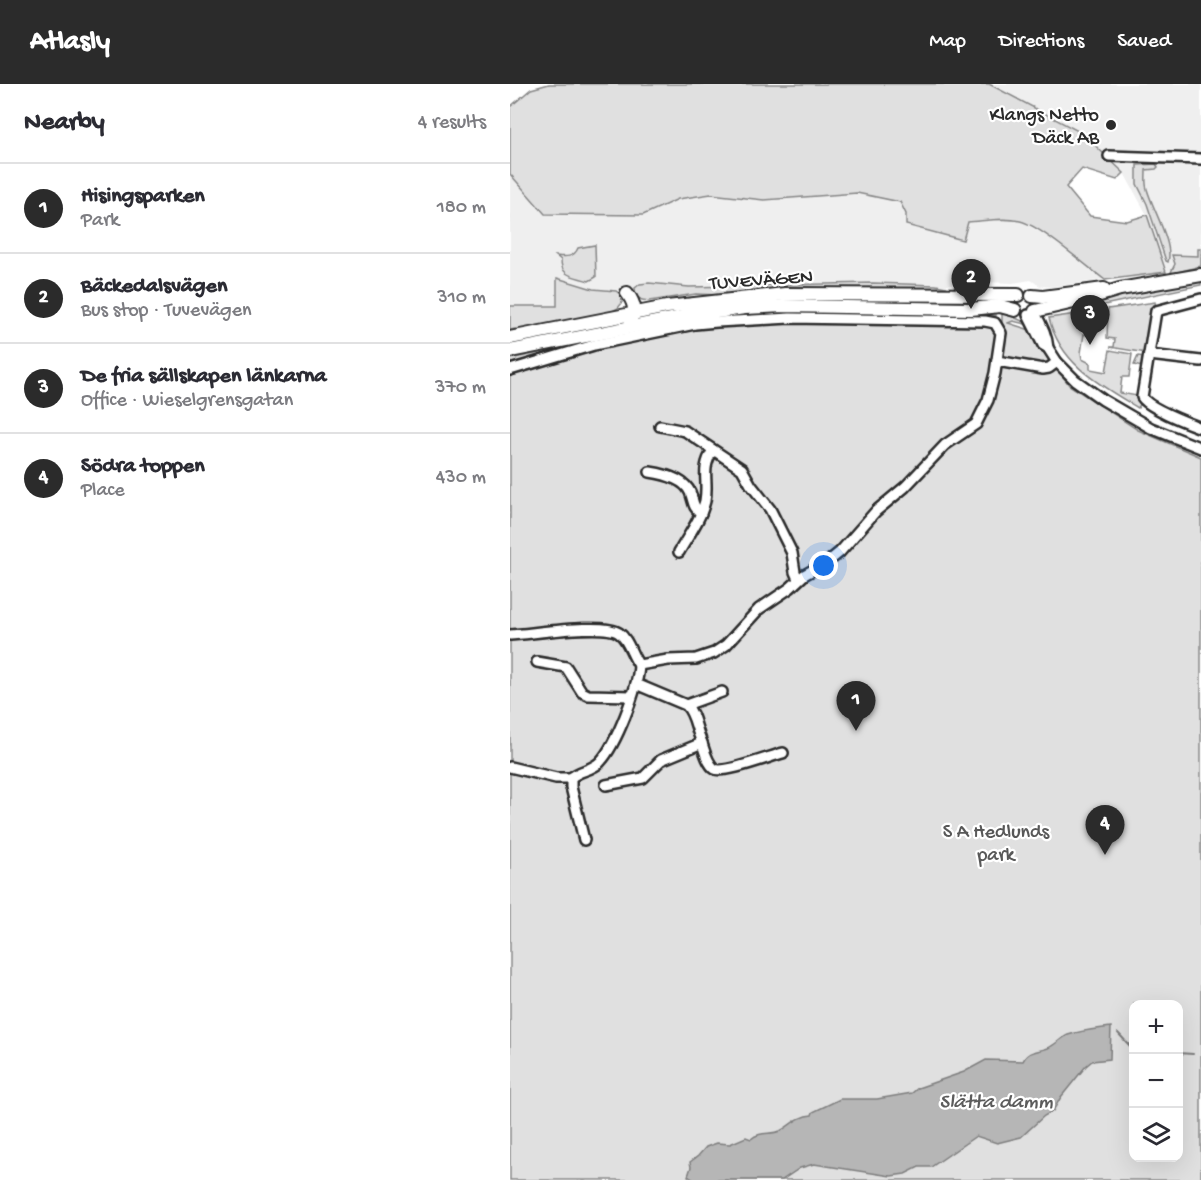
<!DOCTYPE html>
<meta charset="utf-8">
<style>
body{margin:0;font-family:"Gochi Hand",sans-serif;background:#f2f2f3;color:#2b2b33}
.controls{position:absolute;right:18px;bottom:18px;display:grid;overflow:hidden;border-radius:12px;box-shadow:0 6px 24px #0002}
.controls button{width:54px;height:54px;display:grid;place-items:center;padding:0;border:0;border-bottom:2px solid #e1e1e2;background:#fff;color:#2b2b33;font:30px sans-serif}
.you{position:absolute;left:314px;top:482px;width:21px;height:21px;margin:-15px;border:4px solid #fff;border-radius:50%;background:#1a73e8;box-shadow:0 0 0 9px #1a73e833}
.badge{display:grid;place-items:center;width:39px;height:39px;border-radius:50%;background:#2b2b2b;color:#fff;font-size:20px;font-weight:700}
.pin{position:absolute;translate:-50% -50px;filter:drop-shadow(0 2px 3px #0008)}
.pin::after{content:'';position:absolute;top:32px;width:21px;height:18px;background:inherit;clip-path:polygon(0 0,100% 0,50% 100%)}
.list{margin:0;padding:0;list-style:none}
h2{display:flex;justify-content:space-between;align-items:center;height:78px;margin:0;padding:0 24px;font-size:26px}
h2 small{font-size:20px;font-weight:400;color:#7c7c81}
.list li{display:grid;grid-template-columns:39px 1fr auto;gap:18px;align-items:center;box-sizing:border-box;height:90px;padding:0 24px;border-top:2px solid #e1e1e2}
.list b{display:block;font-size:22px;white-space:nowrap}
.list p{margin:0;font-size:20px;white-space:nowrap;color:#7c7c81}
.list em{font-size:20px;font-style:normal;color:#7c7c81}
.icon{flex:none;width:33px;height:33px;fill:none;stroke:currentColor;stroke-width:2;stroke-linecap:round;stroke-linejoin:round}
.map{position:relative;flex:none;width:691px;height:1096px;overflow:hidden}
header{display:flex;align-items:center;gap:36px;box-sizing:border-box;height:84px;padding:0 30px;background:#2b2b2b;color:#fff}
header strong{font-size:28px}
nav{display:flex;gap:33px;margin-inline-start:auto;font-size:21px}
main{display:flex}
aside{flex:1;background:#fff}
.map>svg:first-child{display:block}
.built{fill:#efefef}
.green{fill:#e0e0e0;stroke:#868686;stroke-width:1.5;fill-rule:evenodd}
.water{fill:#b6b6b6;stroke:#7e7e7e;stroke-width:1.5}
.lines{fill:none;stroke-linecap:round;stroke-linejoin:round}
.stream{stroke:#7e7e7e;stroke-width:2}
.minor-casing{stroke:#2b2b2b;stroke-width:14}
.major-casing{stroke:#2b2b2b;stroke-width:16}
.minor{stroke:#fff;stroke-width:9}
.major{stroke:#fff;stroke-width:12}
.poi-dot{fill:#2b2b2b;stroke:#fff;stroke-width:2}
.labels{text-anchor:middle;stroke-width:4.5;stroke-linejoin:round;paint-order:stroke}
.poi-label{font-size:20px;fill:#2b2b2b;stroke:#fff;text-anchor:end}
.street-label{font-size:20px;fill:#2b2b2b;stroke:#fff}
.park-label{font-size:20px;fill:#585858;stroke:#fff}
.water-label{font-size:21px;font-style:italic;fill:#5c5c5c;stroke:#fff}
</style>
<header>
<strong>Atlasly</strong>
<nav><a>Map</a><a>Directions</a><a>Saved</a></nav>
</header>
<main>
<aside>
<h2>Nearby<small>4 results</small></h2>
<ul class="list">
<li><span class="badge">1</span><div><b>Hisingsparken</b><p>Park</p></div><em>180 m</em></li>
<li><span class="badge">2</span><div><b>Bäckedalsvägen</b><p>Bus stop · Tuvevägen</p></div><em>310 m</em></li>
<li><span class="badge">3</span><div><b>De fria sällskapen länkarna</b><p>Office · Wieselgrensgatan</p></div><em>370 m</em></li>
<li><span class="badge">4</span><div><b>Södra toppen</b><p>Place</p></div><em>430 m</em></li>
</ul>
</aside>
<div class="map">
<svg width="691" height="1096" viewBox="0 0 691 1096">
<rect width="100%" height="100%" fill="#fff"/>
<filter id="ink" filterUnits="userSpaceOnUse"><feTurbulence type="fractalNoise" baseFrequency=".0167" numOctaves="2"/><feDisplacementMap in="SourceGraphic" scale="12" xChannelSelector="R" yChannelSelector="G"/><feConvolveMatrix kernelMatrix="1 2 1 2 8 2 1 2 1" color-interpolation-filters="sRGB"/></filter>
<g filter="url(#ink)">
<g class="built">
<path d="M479,0H691V177L656,188L637,131L614,89L572,49Z"/>
<path d="M0,90L35,130L133,131L168,115L201,110L254,116L347,109L391,118L396,130V141L453,156L458,139L489,136L511,137L540,154L595,196L541,203L530,202L521,196L503,199L450,197L435,202L346,199L179,203L135,199L126,203L125,211L113,214L111,218L77,233L0,247Z"/>
</g>
<g class="green">
<path d="M39,0H479L572,49L614,89L607,96L572,85L556,103L580,132L617,137L637,131L656,188L595,196C576,182 531,142 510,137C494,133 475,137 458,138L453,156L396,141V130L390,118L347,109L254,116L201,110L168,115L133,131L35,130L0,90V23L21,5Z"/>
<path d="M646,80L648,83L646,85L636,86C636,92 635,99 637,105C642,124 664,160 658,178L656,177L637,120L627,100V81Z"/>
<path d="M85,161L86,193L79,197C64,192 51,193 51,176L46,172C55,173 64,174 68,164Z"/>
<path d="M688,165H691V182L664,189L661,188L665,180L662,171L688,172Z"/>
<path d="M47,194L83,205L106,207L111,211L112,219L108,224L99,229L9,247L5,245L0,246V222H47Z"/>
<path d="M691,194V201L579,224L549,226L634,204Z"/>
<path d="M139,199L179,203L363,199L426,201L436,203L434,205L209,211L186,210L139,217L132,216L126,212L125,204L130,200Z"/>
<path d="M645,218L646,224L636,269L600,263H604L605,255L597,254L598,225Z"/>
<path d="M291,226L441,230V233H468L486,231L485,235L492,238V228L517,239L515,240L503,237L498,239L520,246L559,301L628,346L691,373V1096H0V275L215,231ZM624,920H668V1074H624Z"/>
<path d="M595,226L592,236L593,240L591,244H587L586,247H578L577,251L574,250L571,269L572,275L580,279V285L596,288L600,266L622,270L619,293H612L610,309L627,312L632,283L624,281L628,272L635,273L631,319L628,324C590,301 550,280 539,234Z"/>
</g>
<path class="water" d="M601,943L600,975L582,977L576,982L551,1013L543,1027L534,1032L511,1053L487,1059L466,1052L421,1083H409L395,1090L381,1092L304,1080L290,1084L272,1096H184L178,1092L181,1083L180,1078L188,1072L196,1063L207,1059L220,1060L236,1053L241,1055C250,1047 260,1051 270,1047C281,1041 288,1032 302,1031L303,1028L330,1015H367L402,1009L408,1004L454,988L476,976L513,977C518,966 528,968 538,964C545,961 551,954 558,951C572,946 587,945 601,943Z"/>
<g class="lines">
<g class="stream">
<path d="M608,949L620,962H624"/>
<path d="M668,969L683,970"/>
</g>
<g class="minor-casing">
<g id="minor">
<path d="M599,72L691,75"/>
<path d="M691,215L646,227L632,313C638,324 678,339 691,344"/>
<path d="M524,228C531,239 537,251 538,264"/>
<path d="M518,231L533,261L538,264L547,278L565,296L593,316L641,344L691,364"/>
<path d="M639,271L691,277"/>
<path d="M487,277L533,285L539,284L547,278"/>
<path d="M0,286L84,261L185,240L207,238L280,234L475,237L485,239L491,249L485,289L478,316L466,340L435,361L395,403L366,427L330,468L319,477L294,491L280,504L249,525L216,561L204,569L186,575L158,576L129,581C128,605 106,661 90,678C81,687 69,686 61,694V703L74,756"/>
<path d="M150,342L175,347L232,385L241,401L260,425L282,469L285,488L288,495"/>
<path d="M140,388C153,390 174,395 180,408C184,417 182,423 191,429"/>
<path d="M169,468C178,452 191,435 195,417C199,396 190,386 203,366"/>
<path d="M0,551C22,550 94,538 109,549C119,556 121,571 129,581"/>
<path d="M27,578L56,583L72,608L78,611L121,612"/>
<path d="M126,600L176,621C184,629 185,640 189,651C193,660 196,679 205,685C214,690 261,672 273,669"/>
<path d="M176,621L212,608"/>
<path d="M0,683L46,694H61"/>
<path d="M96,701L133,694L151,676L192,659"/>
</g>
</g>
<g class="major-casing">
<g id="major">
<path d="M117,209C123,217 128,227 120,235"/>
<path d="M522,212L533,213L594,205"/>
<path d="M525,227L573,216L610,205L691,191"/>
<path d="M0,254L157,223L275,210L508,211"/>
<path d="M0,267L177,232L235,224L273,222L461,225L490,222L505,226"/>
</g>
</g>
<use href="#minor" class="minor"/>
<use href="#major" class="major"/>
</g>
</g>
<circle class="poi-dot" cx="601" cy="41" r="6"/>
<g class="labels">
<g class="poi-label">
<text x="589" y="36">Klangs Netto<tspan x="589" dy="23">Däck AB</tspan></text>
</g>
<g class="street-label">
<text transform="translate(251 194) rotate(-4)" y="7">TUVEVÄGEN</text>
</g>
<g class="park-label">
<text x="486" y="753">S A Hedlunds<tspan x="486" dy="23">park</tspan></text>
</g>
<g class="water-label">
<text x="486" y="1023">Slätta damm</text>
</g>
</g>
</svg>
<div class="controls">
<button>+</button>
<button>−</button>
<button><svg class="icon" aria-label="layers" viewBox="0 0 24 24"><path d="M12 4l9 5-9 5-9-5zM3 14l9 5 9-5"/></svg></button>
</div>
<div class="you"></div>
<div class="pin badge" style="left:346px;top:647px">1</div>
<div class="pin badge" style="left:461px;top:225px">2</div>
<div class="pin badge" style="left:580px;top:261px">3</div>
<div class="pin badge" style="left:595px;top:771px">4</div>
</div>
</main>
